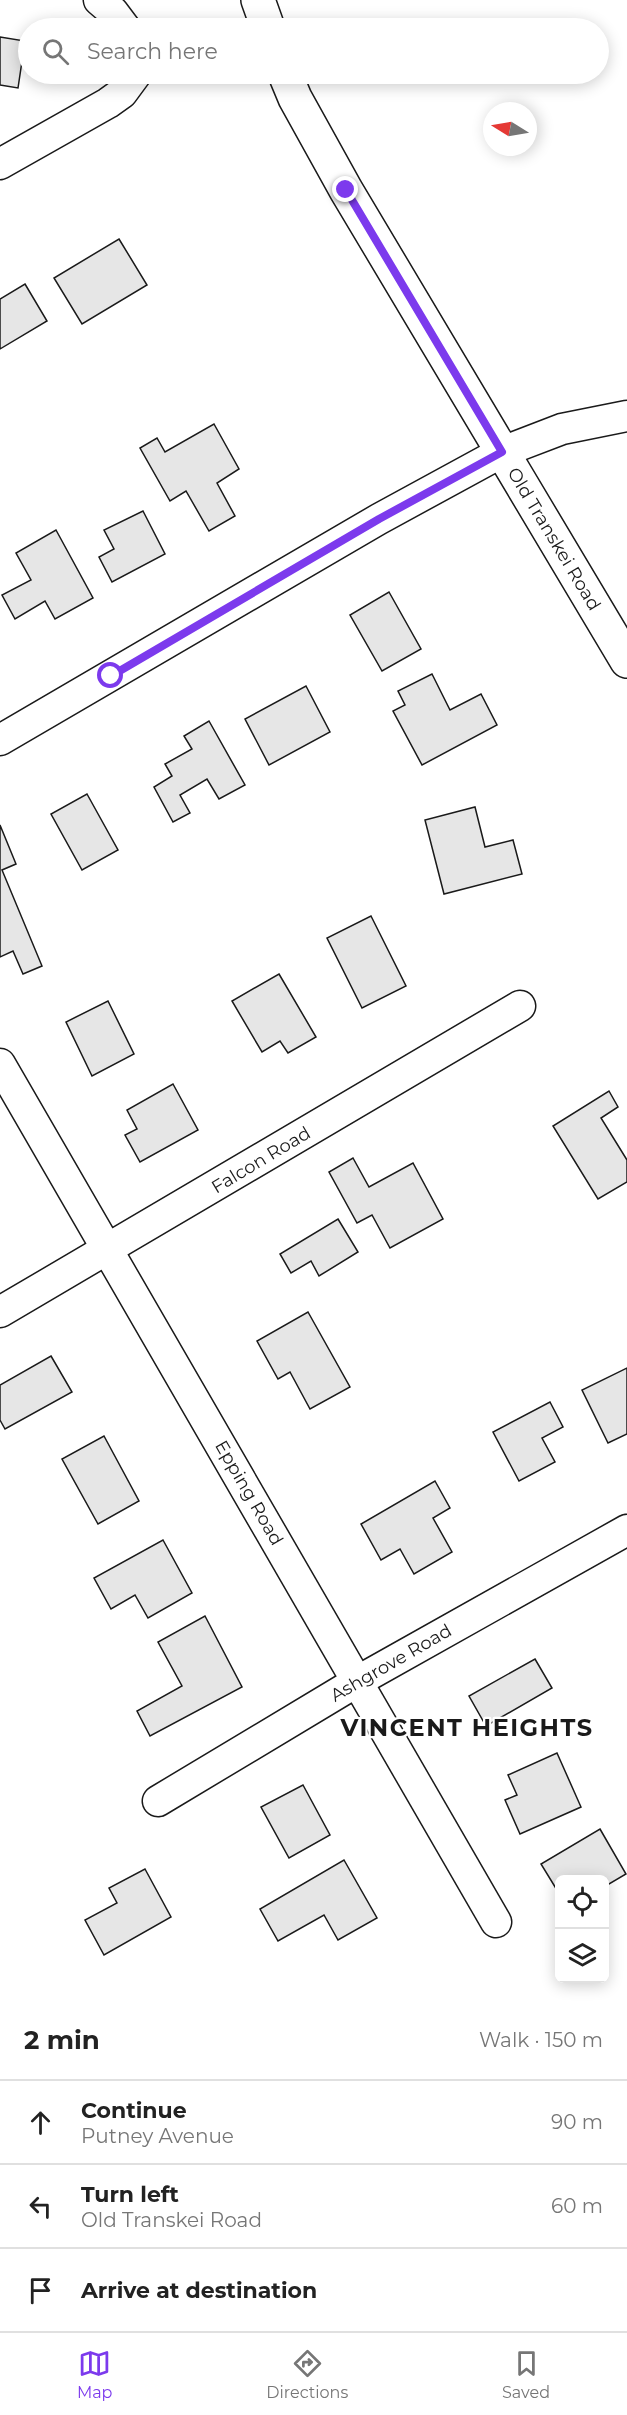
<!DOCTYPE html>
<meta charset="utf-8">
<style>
body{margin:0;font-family:Montserrat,sans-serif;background:#f2f2f2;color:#222}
.controls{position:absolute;right:18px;bottom:18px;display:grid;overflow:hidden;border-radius:9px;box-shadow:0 3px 15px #0003}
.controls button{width:54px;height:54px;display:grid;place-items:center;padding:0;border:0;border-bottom:2px solid #e0e0e0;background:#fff;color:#222;font:30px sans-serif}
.compass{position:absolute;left:483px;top:102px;width:54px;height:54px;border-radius:50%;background:#fff;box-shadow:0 3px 15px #0003;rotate:281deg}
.stop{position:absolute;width:18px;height:18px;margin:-14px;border:4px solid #7c3aed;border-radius:50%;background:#fff}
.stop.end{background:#7c3aed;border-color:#fff;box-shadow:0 2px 6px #0008}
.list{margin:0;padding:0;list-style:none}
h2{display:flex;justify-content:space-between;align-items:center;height:78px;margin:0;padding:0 24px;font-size:26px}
h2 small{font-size:20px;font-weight:400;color:#767676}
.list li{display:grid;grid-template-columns:39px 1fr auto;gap:18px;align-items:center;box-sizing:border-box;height:84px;padding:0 24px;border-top:2px solid #e0e0e0}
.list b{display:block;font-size:22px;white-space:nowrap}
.list p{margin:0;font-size:20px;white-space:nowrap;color:#767676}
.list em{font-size:20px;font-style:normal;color:#767676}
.icon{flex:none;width:33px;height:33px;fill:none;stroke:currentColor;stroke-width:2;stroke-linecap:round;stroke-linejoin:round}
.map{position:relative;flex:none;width:627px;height:2001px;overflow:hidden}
.search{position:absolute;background:#fff;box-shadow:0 3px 15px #0003;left:18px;right:18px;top:18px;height:66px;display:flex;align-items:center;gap:15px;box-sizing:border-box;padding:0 21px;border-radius:33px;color:#767676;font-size:22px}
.sheet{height:330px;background:#fff}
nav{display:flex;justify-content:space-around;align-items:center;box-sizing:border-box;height:84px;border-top:2px solid #e0e0e0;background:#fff;font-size:16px;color:#767676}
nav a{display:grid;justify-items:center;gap:3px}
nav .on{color:#7c3aed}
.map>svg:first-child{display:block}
.building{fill:#e6e6e6;stroke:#1a1a1a;stroke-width:1.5}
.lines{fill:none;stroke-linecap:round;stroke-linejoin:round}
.street-casing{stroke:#1a1a1a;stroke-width:33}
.primary-casing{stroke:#1a1a1a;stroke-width:36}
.street{stroke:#fff;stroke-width:30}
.primary{stroke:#fff;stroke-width:33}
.route{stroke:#7c3aed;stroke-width:8}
.labels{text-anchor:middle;stroke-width:4.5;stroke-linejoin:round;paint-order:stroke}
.street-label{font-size:18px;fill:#1a1a1a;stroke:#fff}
.district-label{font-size:24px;font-weight:bold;letter-spacing:1.5px;fill:#1a1a1a;stroke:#fff}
</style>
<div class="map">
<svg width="627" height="2001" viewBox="0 0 627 2001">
<rect width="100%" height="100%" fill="#fff"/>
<g class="building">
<path d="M0,37L25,41L18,88L0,85Z"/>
<path d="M119,239L147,285L82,324L54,278Z"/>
<path d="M25,284L47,321L0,349V299Z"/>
<path d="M214,424L239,469L217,483L235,516L209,531L186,491L170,501L140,448L157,438L165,452Z"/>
<path d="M143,511L165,554L112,582L99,557L114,549L104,530Z"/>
<path d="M56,530L93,598L55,619L45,601L15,619L2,595L31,580L16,553Z"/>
<path d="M389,592L421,649L382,671L350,615Z"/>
<path d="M432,674L450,710L481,694L497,725L422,765L393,711L405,705L398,691Z"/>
<path d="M306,686L330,732L269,765L245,719Z"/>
<path d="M209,721L245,785L219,799L207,779L180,795L190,813L173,822L154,787L172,776L165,764L192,749L184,736Z"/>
<path d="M87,794L118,850L82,870L51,814Z"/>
<path d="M475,807L485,847L513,840L522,874L444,894L425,820Z"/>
<path d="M0,825L16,864L2,870L42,966L23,974L13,951L0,957Z"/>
<path d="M371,916L406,986L362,1008L327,938Z"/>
<path d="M279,974L316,1037L288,1053L280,1041L262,1052L232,1001Z"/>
<path d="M108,1001L134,1054L92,1076L66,1022Z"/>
<path d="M173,1084L198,1130L140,1162L125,1135L137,1129L127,1110Z"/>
<path d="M609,1091L618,1107L601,1118L627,1160V1182L598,1199L553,1126Z"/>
<path d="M353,1158L369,1187L413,1163L443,1219L390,1248L372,1215L357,1223L329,1172Z"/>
<path d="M338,1219L358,1252L319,1276L311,1261L291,1273L280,1254Z"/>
<path d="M308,1312L350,1387L310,1409L290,1372L278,1379L257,1341Z"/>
<path d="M51,1356L72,1392L5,1429L0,1420V1385Z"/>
<path d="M627,1368V1434L608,1443L582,1390Z"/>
<path d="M550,1402L563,1427L542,1438L555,1462L519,1481L493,1432Z"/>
<path d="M104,1436L139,1501L98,1524L62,1459Z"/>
<path d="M435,1481L450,1508L433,1518L452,1552L414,1574L400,1549L381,1560L361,1524Z"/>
<path d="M163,1540L192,1593L148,1618L135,1595L111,1609L94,1578Z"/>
<path d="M205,1616L242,1687L150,1736L137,1711L182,1686L158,1642Z"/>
<path d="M535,1659L552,1688L486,1726L469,1696Z"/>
<path d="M557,1753L581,1807L520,1834L505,1800L517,1795L508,1775Z"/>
<path d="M303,1785L330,1835L289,1858L261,1807Z"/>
<path d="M600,1829L626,1874L604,1887V1880H560V1895L541,1864Z"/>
<path d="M344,1860L377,1918L338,1940L324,1915L278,1941L260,1909Z"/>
<path d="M145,1869L171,1917L104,1955L85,1920L117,1903L109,1888Z"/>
</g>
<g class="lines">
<g class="street-casing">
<g id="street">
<path d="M99,0L113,12L125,28"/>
<path d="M0,164L108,103L122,93L136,74"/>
<path d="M0,740L379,519L502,452L562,429L627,416"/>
<path d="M0,1064L496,1922"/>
<path d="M0,1312L520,1006"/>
<path d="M158,1801L358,1681L627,1530"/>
</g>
</g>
<g class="primary-casing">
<g id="primary">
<path d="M258,0L268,28"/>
<path d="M285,74L295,98L346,190L627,661"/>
</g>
</g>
<use href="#street" class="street"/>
<use href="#primary" class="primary"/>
</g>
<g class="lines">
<path class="route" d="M111,676L379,519L502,452L346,190"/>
</g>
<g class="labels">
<g class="street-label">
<text transform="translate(554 539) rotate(59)" y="6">Old Transkei Road</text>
<text transform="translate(261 1160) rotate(-31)" y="6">Falcon Road</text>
<text transform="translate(249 1493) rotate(60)" y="6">Epping Road</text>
<text transform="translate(391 1663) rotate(-30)" y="6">Ashgrove Road</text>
</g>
<g class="district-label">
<text x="467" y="1736">VINCENT HEIGHTS</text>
</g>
</g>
</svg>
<div class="controls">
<button><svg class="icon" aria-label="locate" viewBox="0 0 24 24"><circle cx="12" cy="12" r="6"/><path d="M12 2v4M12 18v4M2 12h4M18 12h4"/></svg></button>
<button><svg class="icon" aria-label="layers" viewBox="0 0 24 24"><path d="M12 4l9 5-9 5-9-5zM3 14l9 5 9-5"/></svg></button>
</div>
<svg class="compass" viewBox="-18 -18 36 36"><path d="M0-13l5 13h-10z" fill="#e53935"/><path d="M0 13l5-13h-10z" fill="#767676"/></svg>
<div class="stop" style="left:111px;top:676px"></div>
<div class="stop end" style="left:346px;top:190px"></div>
<div class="search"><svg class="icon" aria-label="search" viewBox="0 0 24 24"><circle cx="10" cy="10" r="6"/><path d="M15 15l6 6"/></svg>Search here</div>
</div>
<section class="sheet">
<h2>2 min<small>Walk · 150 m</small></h2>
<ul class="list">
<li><svg class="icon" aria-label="ahead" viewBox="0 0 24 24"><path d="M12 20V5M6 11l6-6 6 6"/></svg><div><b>Continue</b><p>Putney Avenue</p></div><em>90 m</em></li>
<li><svg class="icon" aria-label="left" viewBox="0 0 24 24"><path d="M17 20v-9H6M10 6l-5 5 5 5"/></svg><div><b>Turn left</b><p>Old Transkei Road</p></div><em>60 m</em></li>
<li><svg class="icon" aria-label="arrive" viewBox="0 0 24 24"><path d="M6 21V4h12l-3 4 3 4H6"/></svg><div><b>Arrive at destination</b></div></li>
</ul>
</section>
<nav>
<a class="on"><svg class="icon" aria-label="map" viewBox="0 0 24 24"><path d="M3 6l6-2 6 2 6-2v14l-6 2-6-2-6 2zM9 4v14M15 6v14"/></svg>Map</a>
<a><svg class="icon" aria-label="directions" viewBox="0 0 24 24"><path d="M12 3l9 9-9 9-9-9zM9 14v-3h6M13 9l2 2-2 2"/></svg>Directions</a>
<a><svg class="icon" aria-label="saved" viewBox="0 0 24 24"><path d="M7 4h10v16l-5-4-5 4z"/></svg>Saved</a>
</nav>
